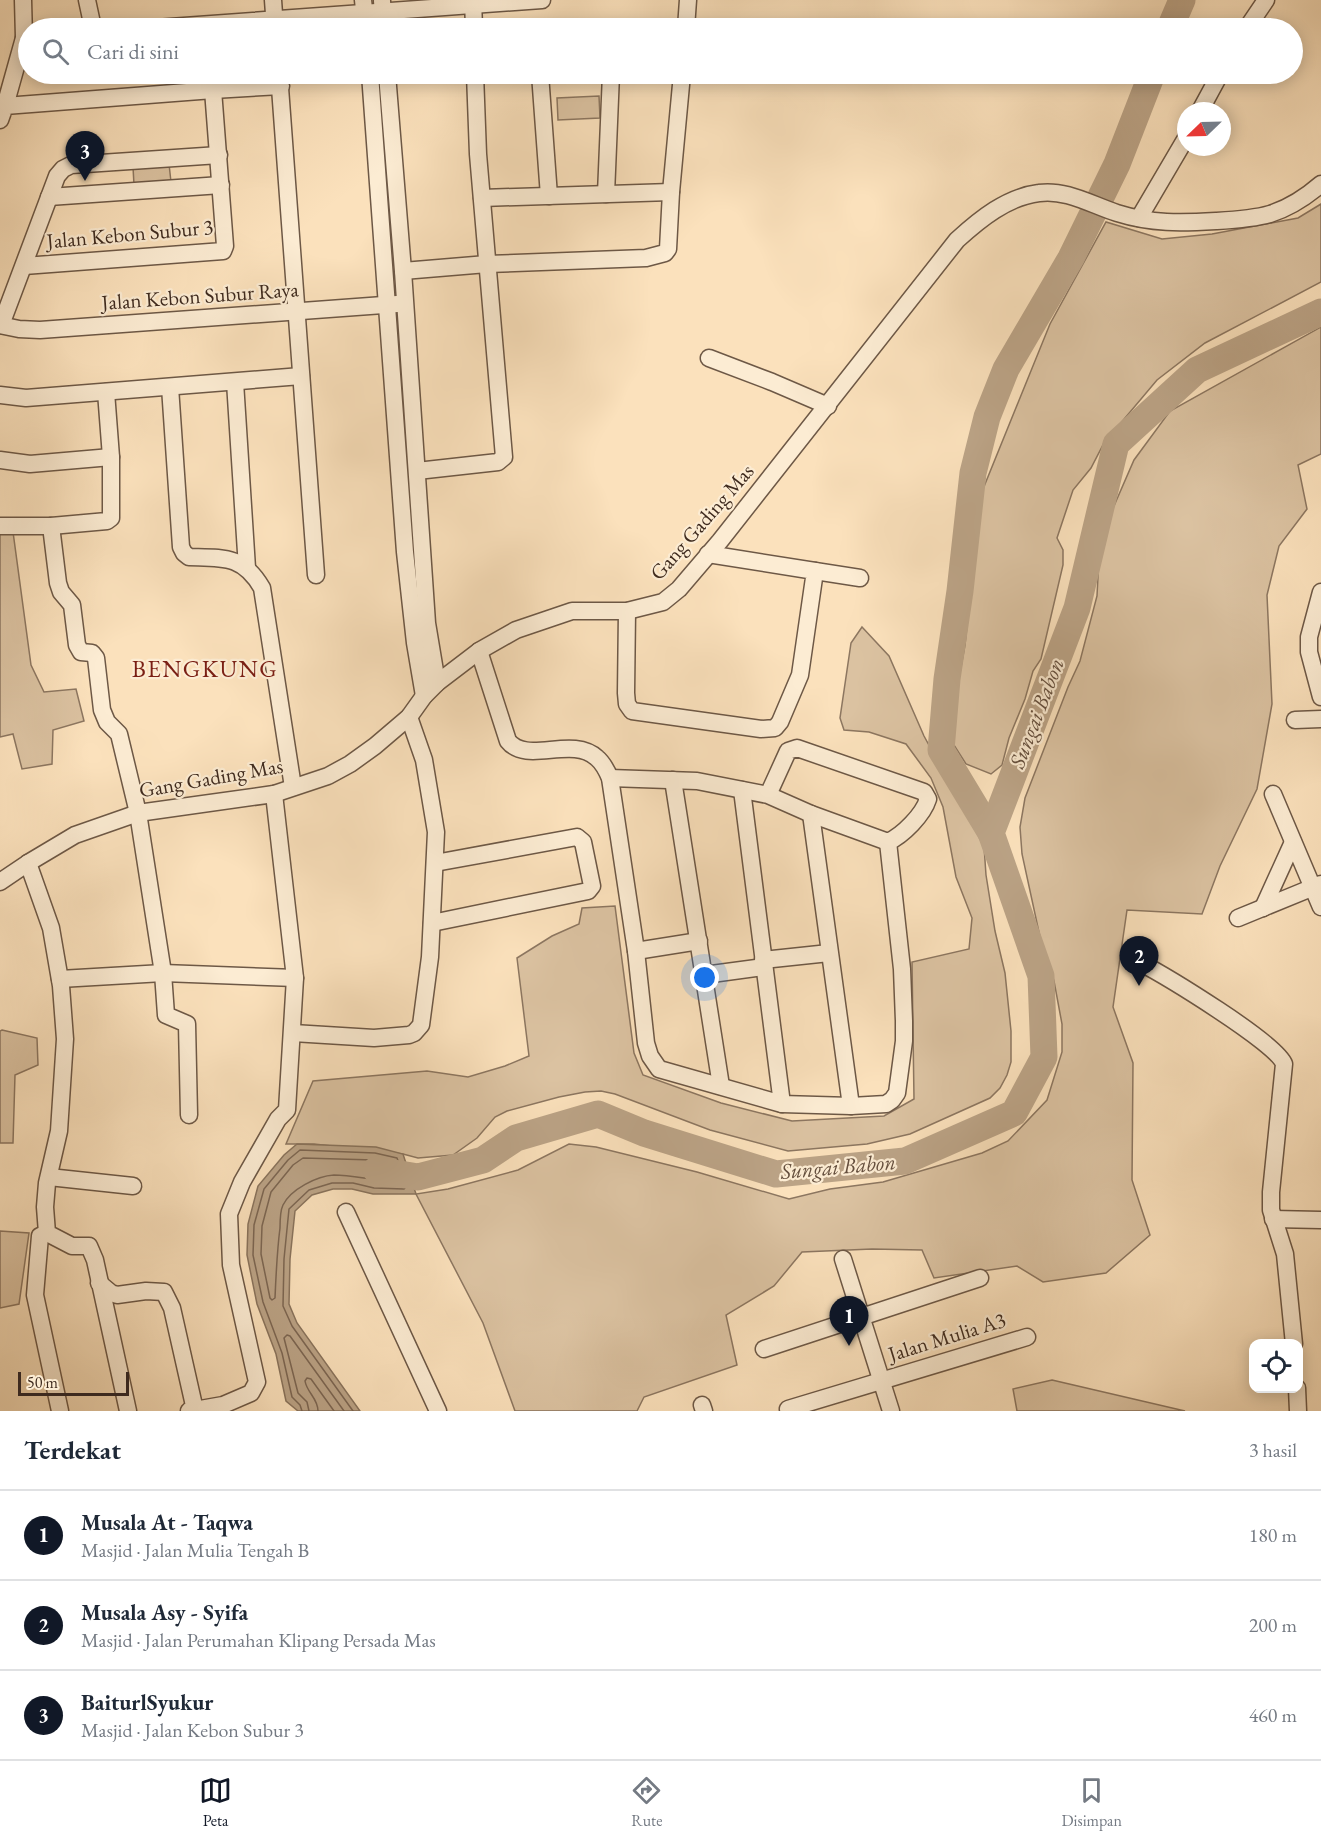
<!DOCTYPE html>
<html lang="id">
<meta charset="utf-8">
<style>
body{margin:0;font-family:"EB Garamond",serif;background:#f6f6f7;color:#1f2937}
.controls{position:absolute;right:18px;bottom:18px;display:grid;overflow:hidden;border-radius:12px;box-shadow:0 3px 15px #0003}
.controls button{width:54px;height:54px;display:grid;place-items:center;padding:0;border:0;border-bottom:2px solid #e0e1e3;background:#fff;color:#1f2937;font:30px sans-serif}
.compass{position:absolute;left:1177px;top:102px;width:54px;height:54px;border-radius:50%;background:#fff;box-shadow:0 3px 15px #0003;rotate:247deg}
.scale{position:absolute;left:18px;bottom:15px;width:111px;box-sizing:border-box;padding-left:6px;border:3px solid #3e2a1e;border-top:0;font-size:16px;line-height:21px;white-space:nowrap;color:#3e2a1e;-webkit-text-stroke:4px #fcecd3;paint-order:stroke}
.you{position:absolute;left:705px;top:978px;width:21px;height:21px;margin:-15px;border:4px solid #fff;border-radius:50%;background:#1a73e8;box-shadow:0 0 0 9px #1a73e833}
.badge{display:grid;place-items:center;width:39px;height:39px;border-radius:50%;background:#111827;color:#fff;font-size:20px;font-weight:700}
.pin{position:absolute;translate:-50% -50px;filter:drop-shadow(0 2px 3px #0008)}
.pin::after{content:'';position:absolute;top:32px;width:21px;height:18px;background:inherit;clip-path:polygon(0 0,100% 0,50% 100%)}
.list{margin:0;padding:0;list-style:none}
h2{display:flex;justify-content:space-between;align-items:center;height:78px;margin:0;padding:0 24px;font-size:26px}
h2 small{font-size:20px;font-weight:400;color:#747a83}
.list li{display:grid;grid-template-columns:39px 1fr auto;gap:18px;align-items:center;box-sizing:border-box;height:90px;padding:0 24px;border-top:2px solid #e0e1e3}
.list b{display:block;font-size:22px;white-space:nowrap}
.list p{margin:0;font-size:20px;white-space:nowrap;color:#747a83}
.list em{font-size:20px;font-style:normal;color:#747a83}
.icon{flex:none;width:33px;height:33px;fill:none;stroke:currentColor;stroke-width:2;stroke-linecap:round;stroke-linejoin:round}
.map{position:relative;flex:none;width:1321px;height:1411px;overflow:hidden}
.search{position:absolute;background:#fff;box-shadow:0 3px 15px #0003;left:18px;right:18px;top:18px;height:66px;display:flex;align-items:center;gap:15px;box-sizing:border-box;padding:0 21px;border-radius:33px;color:#747a83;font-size:22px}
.sheet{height:348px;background:#fff}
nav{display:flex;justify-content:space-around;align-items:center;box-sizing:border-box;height:84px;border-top:2px solid #e0e1e3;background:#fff;font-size:16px;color:#747a83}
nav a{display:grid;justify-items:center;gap:3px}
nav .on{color:#111827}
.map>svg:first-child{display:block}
.green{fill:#dbc2a1;stroke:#8c7660;stroke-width:1.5}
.water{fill:#bba386;stroke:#89735c;stroke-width:1.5}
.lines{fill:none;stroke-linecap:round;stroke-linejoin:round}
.shore{stroke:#7c6652;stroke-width:1.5}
.river{stroke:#bba386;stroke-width:27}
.minor-casing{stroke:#6d5846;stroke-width:19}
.minor{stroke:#fcecd3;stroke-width:16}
.labels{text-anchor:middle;stroke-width:4.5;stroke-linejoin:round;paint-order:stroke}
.street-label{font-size:21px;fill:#3e2a1e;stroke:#fcecd3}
.water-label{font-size:22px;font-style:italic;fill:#644e3d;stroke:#fcecd3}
.quarter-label{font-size:24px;letter-spacing:1.5px;fill:#7a1f14;stroke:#fcecd3}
</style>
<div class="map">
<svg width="1321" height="1411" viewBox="0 0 1321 1411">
<rect width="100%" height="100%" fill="#fbe1bc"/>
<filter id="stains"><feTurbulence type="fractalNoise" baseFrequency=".00333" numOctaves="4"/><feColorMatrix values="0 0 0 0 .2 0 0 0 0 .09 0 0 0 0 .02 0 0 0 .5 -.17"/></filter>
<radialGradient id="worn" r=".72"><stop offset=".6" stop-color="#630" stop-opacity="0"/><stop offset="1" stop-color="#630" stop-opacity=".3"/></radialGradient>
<g class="green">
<path d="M599,96L600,118L558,120L557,98Z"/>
<path d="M169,164L171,182L134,185L133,167Z"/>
<path d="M1321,204V282L1205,343L1157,380L1104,443L1091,468L1073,490L1057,538L1063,550V565L1041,659L1033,671L1025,699L1009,738L1002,765L991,774L966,764L952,742L951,708L958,684L965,645L981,494L1050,324L1106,222L1162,239L1212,234L1298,218Z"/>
<path d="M1321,327V454L1298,465L1307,509L1279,546L1267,595L1272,704L1257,789L1220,866L1202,914L1127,910L1113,1007L1133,1063L1132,1180L1150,1235L1106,1273L1043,1282L1017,1266L934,1278L922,1250L872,1249L802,1252L774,1286L726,1315L737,1365L644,1397L637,1411H515L483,1323L416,1194L448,1189L518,1170L569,1144L596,1147L697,1172L789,1199L830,1189L883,1182L982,1153L1008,1141L1047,1100L1062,1052V1024L1054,981L1040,937L1022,854L1020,827L1025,798L1068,687L1080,661L1097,596L1100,538L1134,460L1170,411Z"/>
<path d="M0,530L13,532L31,665L44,692L76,689L84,721L53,730L52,764L22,769L13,734L0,737Z"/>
<path d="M862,627L889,656L924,736L984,846L986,875L995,931L1005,973L1011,1031V1062L1007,1075L1000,1088L990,1098L910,1134L867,1144L788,1151L710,1130L615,1094L601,1091L585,1092L559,1097L507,1111L495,1117L477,1138L453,1155L418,1158L403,1154L314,1144H286L313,1081L427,1071L468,1077L505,1066L529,1056L517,958L552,936L579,924L582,908L615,906L634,1053L643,1075L721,1103L792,1121L884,1116L914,1099L912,962L969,949L972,918L956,877L943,807L931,778L906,744L869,732L844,730L840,718L851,643Z"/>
<path d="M2,1030L37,1038L38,1065L15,1075L13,1143H0V1031Z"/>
<path d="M0,1231L29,1233L19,1304L0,1308Z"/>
<path d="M1052,1380L1185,1411H1017L1013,1389Z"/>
</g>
<path class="water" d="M297,1144L376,1147L403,1154L416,1194H373L352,1189H333L312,1195L295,1211L290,1259L289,1304L297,1323L360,1411H298L286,1401L276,1354L257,1304L247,1255L248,1224L258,1186L284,1155Z"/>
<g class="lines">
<g class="shore">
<path d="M303,1158L374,1160L392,1165L397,1179L394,1181C374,1181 354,1175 334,1175C317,1176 291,1189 283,1205C280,1211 280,1221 280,1228C277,1251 276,1274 275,1298L272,1300L270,1298L261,1254L262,1226L271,1192L293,1165Z"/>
<path d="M302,1411L300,1405L292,1397L282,1353L263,1302L253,1255L254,1225L264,1189L288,1160L300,1150L375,1153L397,1158L407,1186L404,1189L374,1188L353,1183H332L309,1190L289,1209L284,1259L283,1306L292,1326L353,1411"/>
<path d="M309,1411L307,1402L298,1393L284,1338L287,1335L290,1336L344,1411"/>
<path d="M318,1411C318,1398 307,1393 305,1381L307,1378L311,1379L334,1411"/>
</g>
<g class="river">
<path d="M1170,28L1182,0"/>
<path d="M991,833L941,750L947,679L960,591L973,473L987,417L1006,369L1071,258L1117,164L1152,74"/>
<path d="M376,1170L418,1177L483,1160L516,1138L598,1114L644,1133L776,1174L905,1161L1014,1113L1044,1057L1041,976L991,833L1077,608L1116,444L1197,370L1321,312"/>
</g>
<g class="minor-casing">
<g id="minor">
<path d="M23,0L24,38"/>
<path d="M87,0L93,28"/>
<path d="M273,0L275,28"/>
<path d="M363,0L366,28"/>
<path d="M473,0L474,28"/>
<path d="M382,1L384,28"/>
<path d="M156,28L542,0"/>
<path d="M686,28L688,0"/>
<path d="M1247,28L1266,0"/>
<path d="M279,74L316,575"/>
<path d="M370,74L405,552L415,643L424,696"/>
<path d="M387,74L403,271L427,623L437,683"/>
<path d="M540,74L549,196"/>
<path d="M5,106L24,38H28"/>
<path d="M1200,111L1220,74"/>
<path d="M0,120L5,106L213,90L281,86"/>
<path d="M606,194L611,74"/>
<path d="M49,197L221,185"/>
<path d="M482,198L671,192"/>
<path d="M1139,218L1186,138"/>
<path d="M24,266L223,251L225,246L213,90"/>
<path d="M403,271L487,264L646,258L665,253L668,249L671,192L682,74"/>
<path d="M0,325L19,329L40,330L397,304"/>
<path d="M1,325L57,176L63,169L71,165L219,155"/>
<path d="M709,358L772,382L828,406"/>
<path d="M235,382L247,568"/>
<path d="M170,387L181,547L184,553L189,557C223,558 243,555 262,588L293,787"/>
<path d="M0,395L26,398L301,376"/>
<path d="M0,460L30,464L111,457"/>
<path d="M417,471L498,462L504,457L478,154L475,74"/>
<path d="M0,526H51L107,521L111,518V457L106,392"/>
<path d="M51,526L58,583L61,592L72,605L77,645L81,652L92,653L96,658L102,710L107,722L119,734L138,813L163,973L166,1015L187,1024L189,1115"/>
<path d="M815,571L860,578"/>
<path d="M1321,592L1309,637V652L1321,697"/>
<path d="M627,611L626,693L627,704L632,711L761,729L775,728L780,722L800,675L815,571L708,554"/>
<path d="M479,651L508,741C527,765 572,735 597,758C603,763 607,771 610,778L636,951L646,1043L650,1056L659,1069L782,1104L851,1106L886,1104L892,1100L897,1093L904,1041V1021L902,969L888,842"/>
<path d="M1295,720L1321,719"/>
<path d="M610,778L697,781L768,795L788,751L797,748L924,792L928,799C923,815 903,835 888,842L811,814L768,795"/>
<path d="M673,780L721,1086"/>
<path d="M742,790L782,1104"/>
<path d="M1273,794L1321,907"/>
<path d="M811,814L851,1106"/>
<path d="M28,863L51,928L61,986L65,1039L59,1131L47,1183L45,1207L47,1233L72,1246H89L95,1260L128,1411"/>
<path d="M0,882L28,863L75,835L138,813L274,794L328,776L350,764L375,746L409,717L424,696L437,683L479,651L516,630L572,611H627L663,602L679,589L720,541L957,240C980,219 1007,197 1039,193C1066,189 1092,205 1117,213C1152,224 1181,223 1216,221C1234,220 1253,219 1270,214C1289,208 1306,197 1321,184"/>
<path d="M1263,908L1293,842"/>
<path d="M1238,918L1321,884"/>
<path d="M432,923L588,891L592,886L583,842L577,837L435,863"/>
<path d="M636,951L699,941"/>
<path d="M763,960L829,953"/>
<path d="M1139,962C1164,975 1277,1043 1284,1064L1271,1192V1210L1285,1254L1294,1344"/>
<path d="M704,975L764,967"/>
<path d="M60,979L163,973L295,978"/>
<path d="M293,1033L374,1038L409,1035L414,1033L421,1025L430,957L436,832L424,760L409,717"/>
<path d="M49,1177L133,1186"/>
<path d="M346,1212L438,1411"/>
<path d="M1273,1219L1321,1220"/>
<path d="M47,1233L40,1236L35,1295L60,1411"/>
<path d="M843,1259L891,1411"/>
<path d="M99,1283L111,1293L117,1295L146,1291L164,1292L172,1308L195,1410"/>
<path d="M764,1349L980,1278"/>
<path d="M1297,1388L1298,1411"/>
<path d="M702,1405L704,1411"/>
<path d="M788,1409L1027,1337"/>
<path d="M189,1411L223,1405L251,1393L257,1382L231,1265L229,1214L242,1182L278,1119L287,1110L295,978L274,794"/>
</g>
</g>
<use href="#minor" class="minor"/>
</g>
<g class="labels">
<g class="street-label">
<text transform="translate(130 234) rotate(-5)" y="7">Jalan Kebon Subur 3</text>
<text transform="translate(200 296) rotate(-4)" y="7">Jalan Kebon Subur Raya</text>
<text transform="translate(702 522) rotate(-49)" y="7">Gang Gading Mas</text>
<text transform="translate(211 778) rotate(-10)" y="7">Gang Gading Mas</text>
<text transform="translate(947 1337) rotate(-17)" y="7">Jalan Mulia A3</text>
</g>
<g class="water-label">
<text transform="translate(1036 713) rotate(-69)" y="8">Sungai Babon</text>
<text transform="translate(838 1166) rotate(-5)" y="8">Sungai Babon</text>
</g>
<g class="quarter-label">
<text x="205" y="677">BENGKUNG</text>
</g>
</g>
<rect width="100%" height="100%" filter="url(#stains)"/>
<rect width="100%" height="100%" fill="url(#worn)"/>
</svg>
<div class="controls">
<button><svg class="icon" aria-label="locate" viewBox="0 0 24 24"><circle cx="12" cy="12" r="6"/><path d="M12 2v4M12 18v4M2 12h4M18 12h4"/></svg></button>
</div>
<svg class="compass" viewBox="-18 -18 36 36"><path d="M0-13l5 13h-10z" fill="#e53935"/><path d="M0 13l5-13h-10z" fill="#747a83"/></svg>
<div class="scale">50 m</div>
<div class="you"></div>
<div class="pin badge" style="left:849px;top:1346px">1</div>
<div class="pin badge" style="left:1139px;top:986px">2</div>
<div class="pin badge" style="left:85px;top:181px">3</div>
<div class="search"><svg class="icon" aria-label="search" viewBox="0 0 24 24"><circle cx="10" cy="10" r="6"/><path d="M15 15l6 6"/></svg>Cari di sini</div>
</div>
<section class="sheet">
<h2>Terdekat<small>3 hasil</small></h2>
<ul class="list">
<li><span class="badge">1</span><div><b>Musala At - Taqwa</b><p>Masjid · Jalan Mulia Tengah B</p></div><em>180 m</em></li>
<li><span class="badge">2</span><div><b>Musala Asy - Syifa</b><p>Masjid · Jalan Perumahan Klipang Persada Mas</p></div><em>200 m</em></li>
<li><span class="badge">3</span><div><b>BaiturlSyukur</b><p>Masjid · Jalan Kebon Subur 3</p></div><em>460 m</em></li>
</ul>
</section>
<nav>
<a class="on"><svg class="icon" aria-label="map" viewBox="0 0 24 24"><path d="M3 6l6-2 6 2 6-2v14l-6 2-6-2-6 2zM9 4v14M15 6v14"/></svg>Peta</a>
<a><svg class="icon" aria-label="directions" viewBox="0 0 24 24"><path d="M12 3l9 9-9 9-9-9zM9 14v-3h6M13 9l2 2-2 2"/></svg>Rute</a>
<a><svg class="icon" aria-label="saved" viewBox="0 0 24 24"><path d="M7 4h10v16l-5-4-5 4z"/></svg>Disimpan</a>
</nav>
